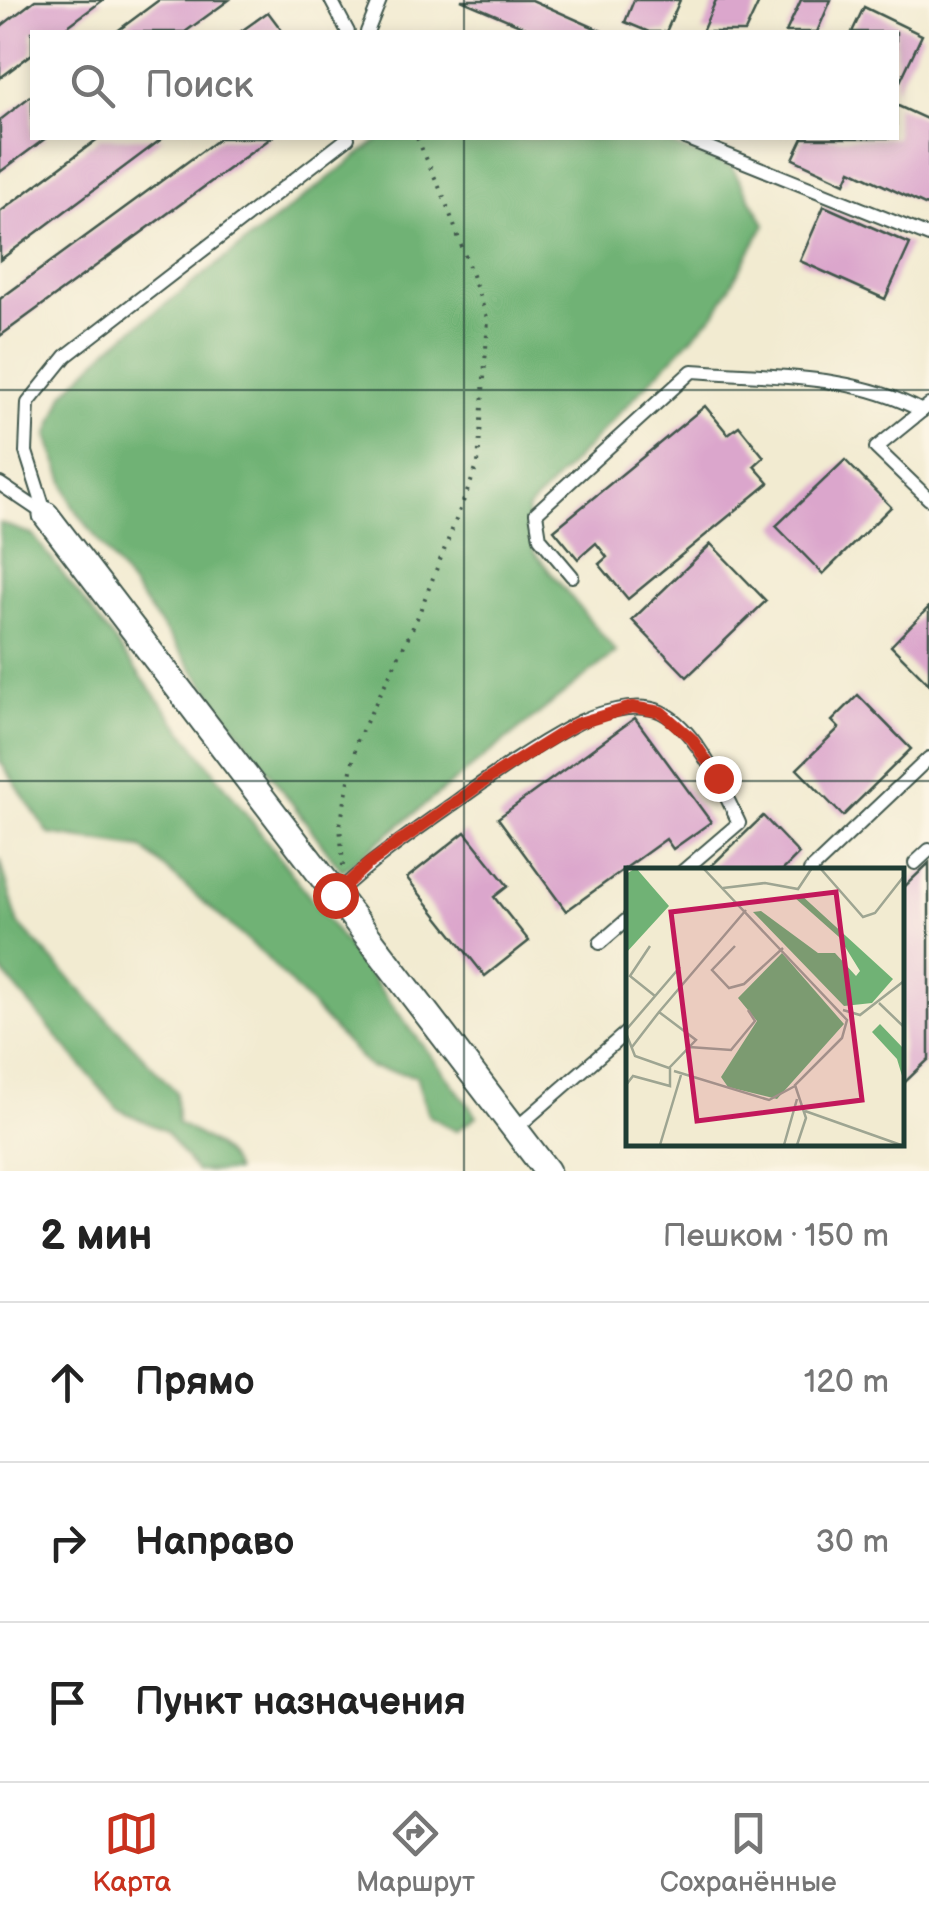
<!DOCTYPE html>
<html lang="ru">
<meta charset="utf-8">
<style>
body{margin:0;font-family:"Balsamiq Sans",sans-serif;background:#f6f6f6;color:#222}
.stop{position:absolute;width:30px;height:30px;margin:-22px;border:8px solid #c8321e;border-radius:50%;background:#fff}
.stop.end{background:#c8321e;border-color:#fff;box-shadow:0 2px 10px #0008}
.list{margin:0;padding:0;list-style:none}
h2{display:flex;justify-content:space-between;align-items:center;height:130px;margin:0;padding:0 40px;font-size:42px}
h2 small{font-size:32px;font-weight:400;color:#767676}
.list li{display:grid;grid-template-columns:65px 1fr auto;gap:30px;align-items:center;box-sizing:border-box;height:160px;padding:0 40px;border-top:2px solid #e0e0e0}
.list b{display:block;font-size:38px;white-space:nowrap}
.list em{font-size:32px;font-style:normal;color:#767676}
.icon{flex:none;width:55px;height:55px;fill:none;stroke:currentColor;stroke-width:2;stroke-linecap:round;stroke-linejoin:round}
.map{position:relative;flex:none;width:929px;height:1171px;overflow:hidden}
.search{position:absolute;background:#fff;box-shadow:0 5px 15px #0003;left:30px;right:30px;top:30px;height:110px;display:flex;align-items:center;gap:25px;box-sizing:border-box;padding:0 35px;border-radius:0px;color:#767676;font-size:38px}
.sheet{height:610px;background:#fff}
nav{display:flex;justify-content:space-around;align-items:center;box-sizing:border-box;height:140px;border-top:2px solid #e0e0e0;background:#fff;font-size:28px;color:#767676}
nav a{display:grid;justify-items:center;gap:5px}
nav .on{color:#c8321e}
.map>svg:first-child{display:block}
.forest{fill:#70b275;stroke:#487854;stroke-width:2.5}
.building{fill:#dba6cc}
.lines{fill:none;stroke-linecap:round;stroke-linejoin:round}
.service-casing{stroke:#3f574c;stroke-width:16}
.minor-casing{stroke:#3f574c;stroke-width:29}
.path{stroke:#3f574c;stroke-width:4;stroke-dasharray:2.5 8;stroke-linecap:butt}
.service{stroke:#fff;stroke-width:12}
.minor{stroke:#fff;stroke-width:25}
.route{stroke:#c8321e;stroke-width:12}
.grid{fill:none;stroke:#1f3d34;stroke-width:2.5;stroke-opacity:0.55}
.inset-road{fill:none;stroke:#9ea592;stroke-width:2.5}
.view{fill:#c2185b;fill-opacity:0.15;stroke:#c2185b;stroke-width:5}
.inset-edge{fill:none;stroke:#1f3d34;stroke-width:5}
</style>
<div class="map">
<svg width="929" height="1171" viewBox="0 0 929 1171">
<rect width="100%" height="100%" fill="#fcf5e5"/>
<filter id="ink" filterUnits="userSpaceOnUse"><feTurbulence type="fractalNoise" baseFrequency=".01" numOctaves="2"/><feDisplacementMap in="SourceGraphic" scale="20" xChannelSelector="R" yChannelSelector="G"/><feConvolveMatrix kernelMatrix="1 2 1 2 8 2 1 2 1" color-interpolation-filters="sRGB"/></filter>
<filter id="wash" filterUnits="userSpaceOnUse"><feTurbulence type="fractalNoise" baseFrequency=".0048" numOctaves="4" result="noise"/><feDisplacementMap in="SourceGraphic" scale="40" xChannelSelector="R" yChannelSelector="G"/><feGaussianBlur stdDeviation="2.25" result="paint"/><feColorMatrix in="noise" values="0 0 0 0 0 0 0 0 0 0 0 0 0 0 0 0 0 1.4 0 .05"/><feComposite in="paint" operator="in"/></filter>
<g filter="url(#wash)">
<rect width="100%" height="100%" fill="#f2ebd1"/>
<g class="forest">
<path d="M381,138H653L732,167L765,224L716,312L527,510L534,552L616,652L342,871L72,505L48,436L64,394L109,348Z"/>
<path d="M0,523L33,535L477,1116L456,1131L428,1115L416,1076L369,1067L263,954L142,848L49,834L0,761Z"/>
<path d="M0,859L18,923L176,1092L177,1123C197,1134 228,1148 235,1171H196L165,1131L118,1109L0,969Z"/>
</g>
<g id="blocks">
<g class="building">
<path d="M35,0H103L60,32H32V54L0,78V27Z"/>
<path d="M159,0H229L185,32H116Z"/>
<path d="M461,0H532L604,32H536Z"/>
<path d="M634,0H680L666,32H649L625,22Z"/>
<path d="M716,0H760L745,32H702Z"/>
<path d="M801,0H831L817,32H786Z"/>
<path d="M864,7L922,35L896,90V32H852Z"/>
<path d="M268,12L283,32H240Z"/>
<path d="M32,95V138H46L0,172V120Z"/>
<path d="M896,105L929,120V207L851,170L845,183L793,159L803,138H896Z"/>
<path d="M99,138H163L0,260V212Z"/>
<path d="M220,138H271L0,336V299Z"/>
<path d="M824,206L910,244L885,299L800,261Z"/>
<path d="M705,406L728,434L739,426L764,457L754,466L769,483L628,599L599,564L607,557L596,543L578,559L554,530Z"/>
<path d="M845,460L891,507L823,574L776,526Z"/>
<path d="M711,544L766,601L687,677L632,620Z"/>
<path d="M929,607V684L891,646Z"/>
<path d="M858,695L911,749L843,816L797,769L839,728L832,721Z"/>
<path d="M635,718L711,822L673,849L666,839L566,911L498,818Z"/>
<path d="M763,816L799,854L782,871H706Z"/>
<path d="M465,832L508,886L494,897L529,941L485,976L407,878Z"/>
<path d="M929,863V1059L902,1085V889Z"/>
</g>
</g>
</g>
<g filter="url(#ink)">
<use href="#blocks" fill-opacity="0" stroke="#3f574c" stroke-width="2.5"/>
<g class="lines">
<g class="service-casing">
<g id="service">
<path d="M331,0L348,32"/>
<path d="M367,32L380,0"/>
<path d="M685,138L929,236"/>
<path d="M929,405L876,448L929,499"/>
<path d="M0,484L46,515"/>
<path d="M46,515L26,452L28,403L66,356L348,138"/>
<path d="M572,576L540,538L536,513L692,371C770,377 852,373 922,411"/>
<path d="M915,863L929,850"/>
<path d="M810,871L929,758"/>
<path d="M335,895C371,861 410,834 450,806C489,778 530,748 572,726C594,713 637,701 661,712C696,728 723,790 739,823L683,871"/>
<path d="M600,943L629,918"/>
<path d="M514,1130L629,1030"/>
</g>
</g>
<g class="minor-casing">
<path id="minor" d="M46,515L547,1171"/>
</g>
<path class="path" d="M343,866L340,825L357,741L416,621L478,464L488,320L445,200L417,138"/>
<use href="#service" class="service"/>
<use href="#minor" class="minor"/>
</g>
</g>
<g class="lines" filter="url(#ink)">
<path class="route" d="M335,895L368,864L488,779L576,724L632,707L661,712L692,739L718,778"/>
</g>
<path class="grid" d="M464,0V32M464,138V1171M0,390H929M0,781H929"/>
<g transform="translate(626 868)">
<rect width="278" height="278" fill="#f2ebd1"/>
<path d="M10,0L43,38L0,85V6ZM174,26L267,111L246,135L218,138L127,44L135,43L192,85H209L230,108L234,103L213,69L169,30ZM156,85L218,156L151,231L102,219L95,209L131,153L112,130ZM254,156L277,180V211L271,191L246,164Z" fill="#70b275"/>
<path class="inset-road" d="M77,0L221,152L216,170L169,217L180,250L171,277M194,0L237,49L249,45L278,8M97,20L139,15L172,21L186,0M24,78L4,108L29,128M109,78L86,102L103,120L118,116L157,80M253,135L278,159M217,142L234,147L278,113M0,162L54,99M0,165L9,188L43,200L70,172L33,144L120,42M6,179L33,144M63,179L105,182L129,153L122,142M48,203L143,232L169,218M0,217L7,208L44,218V200M179,243L275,277M34,277L55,207M158,277L171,231"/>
<path class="view" d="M210,24L236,232L71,253L45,44Z"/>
<rect width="278" height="278" class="inset-edge"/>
</g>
</svg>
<div class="stop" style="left:335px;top:895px"></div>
<div class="stop end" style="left:718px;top:778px"></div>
<div class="search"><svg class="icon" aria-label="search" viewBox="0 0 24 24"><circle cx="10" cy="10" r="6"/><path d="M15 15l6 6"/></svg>Поиск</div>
</div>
<section class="sheet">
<h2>2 мин<small>Пешком · 150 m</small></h2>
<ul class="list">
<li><svg class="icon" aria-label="ahead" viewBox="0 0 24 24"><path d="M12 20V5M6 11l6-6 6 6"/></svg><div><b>Прямо</b></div><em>120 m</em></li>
<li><svg class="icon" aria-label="right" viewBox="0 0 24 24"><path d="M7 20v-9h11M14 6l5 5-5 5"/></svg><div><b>Направо</b></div><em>30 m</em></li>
<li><svg class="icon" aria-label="arrive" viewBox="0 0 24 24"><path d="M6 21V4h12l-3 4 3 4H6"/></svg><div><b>Пункт назначения</b></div></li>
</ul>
</section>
<nav>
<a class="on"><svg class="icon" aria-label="map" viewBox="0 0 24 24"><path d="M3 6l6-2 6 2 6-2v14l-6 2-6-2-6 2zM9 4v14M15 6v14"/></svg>Карта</a>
<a><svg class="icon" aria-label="directions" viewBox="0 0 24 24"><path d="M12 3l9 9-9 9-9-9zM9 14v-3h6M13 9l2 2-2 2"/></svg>Маршрут</a>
<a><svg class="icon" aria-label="saved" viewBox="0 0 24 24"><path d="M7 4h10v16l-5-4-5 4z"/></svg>Сохранённые</a>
</nav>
